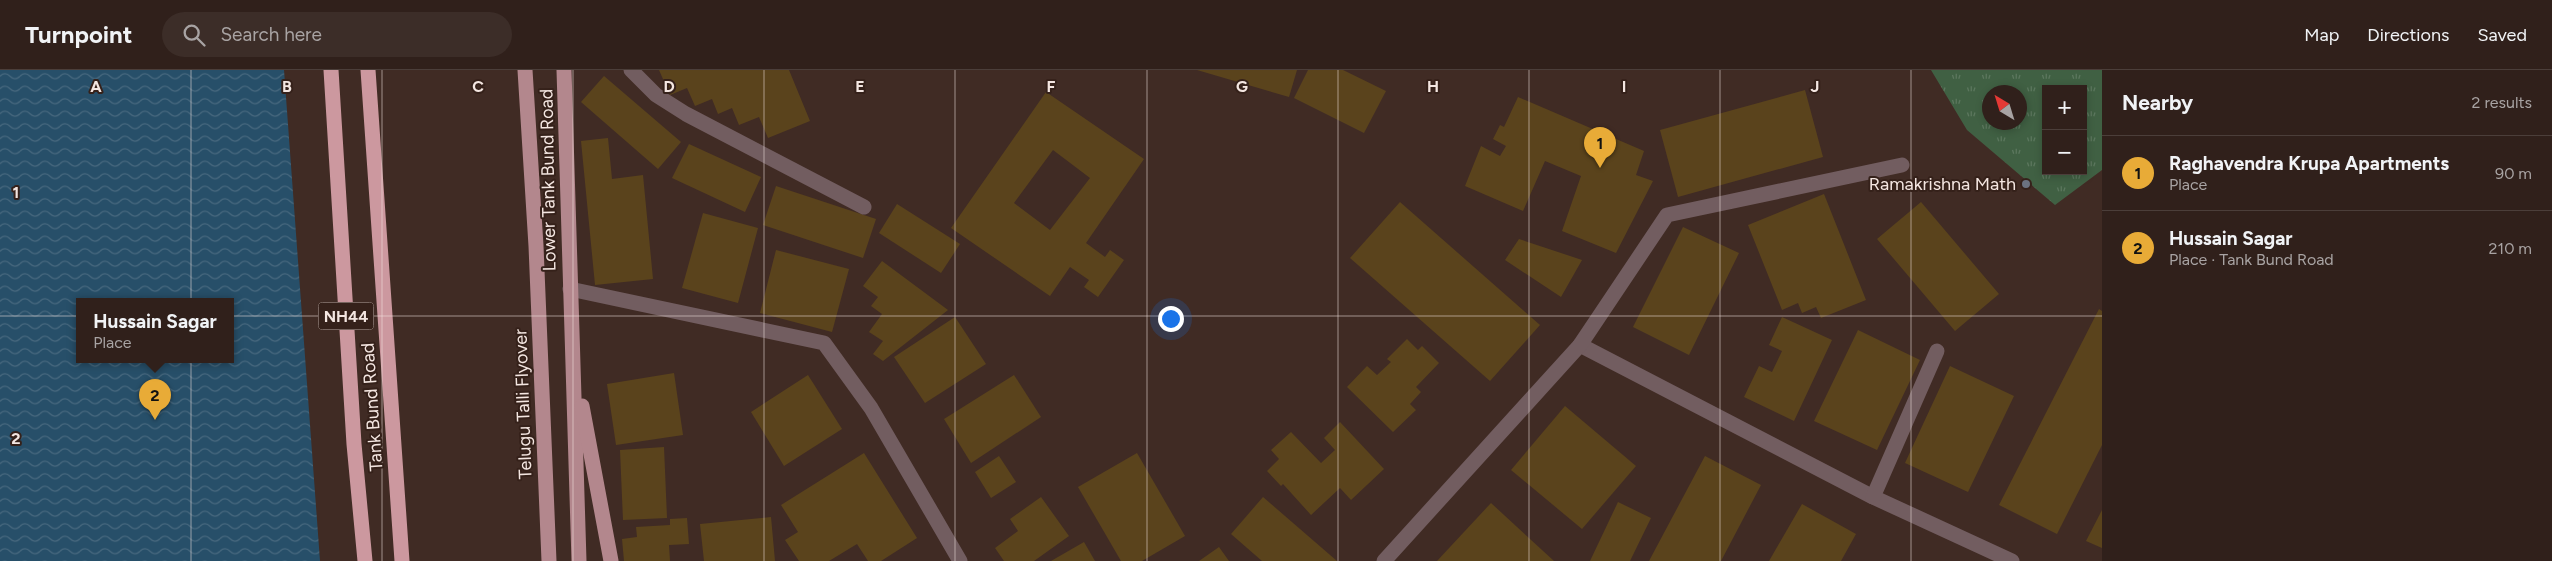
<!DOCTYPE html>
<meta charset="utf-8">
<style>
body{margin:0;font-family:Figtree,sans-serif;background:#3c2d28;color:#f1f3f6}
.controls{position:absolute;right:15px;top:15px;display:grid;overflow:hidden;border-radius:0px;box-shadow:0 2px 8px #0003}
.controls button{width:45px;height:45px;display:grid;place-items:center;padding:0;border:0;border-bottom:1px solid #4b3e3a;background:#30201b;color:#f1f3f6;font:25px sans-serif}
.compass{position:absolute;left:1982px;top:15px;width:45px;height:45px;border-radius:50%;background:#30201b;box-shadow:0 2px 8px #0003;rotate:322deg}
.you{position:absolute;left:1170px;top:248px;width:18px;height:18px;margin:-12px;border:4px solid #fff;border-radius:50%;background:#1a73e8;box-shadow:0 0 0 8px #1a73e833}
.badge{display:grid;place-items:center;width:32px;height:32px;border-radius:50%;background:#e8ab37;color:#111;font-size:16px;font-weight:700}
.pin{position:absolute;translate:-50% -41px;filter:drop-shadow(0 1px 2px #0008)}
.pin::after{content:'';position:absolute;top:26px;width:18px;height:15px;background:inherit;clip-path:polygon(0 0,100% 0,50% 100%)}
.popup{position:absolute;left:76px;top:228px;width:158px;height:65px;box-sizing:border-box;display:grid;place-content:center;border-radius:0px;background:#30201b;filter:drop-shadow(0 1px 4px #0005);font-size:16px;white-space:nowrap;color:#a8a3a3}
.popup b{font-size:19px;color:#f1f3f6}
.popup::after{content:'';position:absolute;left:50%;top:100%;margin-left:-10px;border:10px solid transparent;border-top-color:#30201b}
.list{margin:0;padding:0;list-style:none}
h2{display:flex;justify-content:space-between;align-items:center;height:65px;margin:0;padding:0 20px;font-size:21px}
h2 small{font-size:16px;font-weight:400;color:#a8a3a3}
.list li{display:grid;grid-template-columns:32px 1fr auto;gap:15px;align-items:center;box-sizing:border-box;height:75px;padding:0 20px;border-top:1px solid #4b3e3a}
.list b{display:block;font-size:19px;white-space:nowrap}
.list p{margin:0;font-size:16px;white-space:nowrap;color:#a8a3a3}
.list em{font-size:16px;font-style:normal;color:#a8a3a3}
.icon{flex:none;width:28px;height:28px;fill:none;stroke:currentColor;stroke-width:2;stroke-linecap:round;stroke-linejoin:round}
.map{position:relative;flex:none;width:2102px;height:491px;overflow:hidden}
header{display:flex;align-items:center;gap:30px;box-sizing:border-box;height:70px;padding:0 25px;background:#30201b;border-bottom:1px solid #4b3e3a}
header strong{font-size:24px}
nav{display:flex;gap:28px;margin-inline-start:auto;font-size:18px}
.search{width:350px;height:45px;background:#3c2d28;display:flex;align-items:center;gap:12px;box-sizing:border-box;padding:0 18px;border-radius:28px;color:#a8a3a3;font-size:19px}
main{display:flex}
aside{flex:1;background:#30201b}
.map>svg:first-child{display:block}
.grass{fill:url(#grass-tufts);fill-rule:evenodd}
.water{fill:url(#water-waves);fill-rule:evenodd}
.building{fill:#5a431c;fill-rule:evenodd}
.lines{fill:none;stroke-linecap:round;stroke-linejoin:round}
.minor{stroke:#725d60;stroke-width:15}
.major{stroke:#b3878d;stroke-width:15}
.highway{stroke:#cc989f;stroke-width:15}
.grid{fill:none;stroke:#f4e6e1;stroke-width:1;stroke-opacity:0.55}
.worship-dot{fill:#6b7280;stroke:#35211a;stroke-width:2}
.labels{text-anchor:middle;stroke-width:4;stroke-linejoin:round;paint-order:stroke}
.shield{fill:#35211a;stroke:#bbaba5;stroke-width:1}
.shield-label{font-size:16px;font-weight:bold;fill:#f4e6e1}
.street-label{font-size:18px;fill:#f4e6e1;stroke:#35211a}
.poi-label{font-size:18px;fill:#f4e6e1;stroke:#35211a;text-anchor:end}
.grid-label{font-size:16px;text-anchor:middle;font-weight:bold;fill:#f4e6e1;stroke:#35211a;stroke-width:4;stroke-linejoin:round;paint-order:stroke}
</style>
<header>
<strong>Turnpoint</strong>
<div class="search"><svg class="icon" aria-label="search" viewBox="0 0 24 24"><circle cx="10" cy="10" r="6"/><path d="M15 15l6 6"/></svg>Search here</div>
<nav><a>Map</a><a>Directions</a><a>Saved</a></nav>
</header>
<main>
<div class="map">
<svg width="2102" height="491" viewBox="0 0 2102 491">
<defs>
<pattern id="grass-tufts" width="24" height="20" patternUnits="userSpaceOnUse" patternTransform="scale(1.25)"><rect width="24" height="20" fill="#406043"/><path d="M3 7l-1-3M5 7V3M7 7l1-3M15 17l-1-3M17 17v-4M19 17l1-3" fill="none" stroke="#5c775e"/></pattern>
<pattern id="water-waves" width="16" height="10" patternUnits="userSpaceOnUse" patternTransform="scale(1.25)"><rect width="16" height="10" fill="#274f69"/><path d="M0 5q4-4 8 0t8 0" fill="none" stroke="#47687e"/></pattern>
</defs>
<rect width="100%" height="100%" fill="#402b24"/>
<path class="grass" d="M1931,0H2102V100L2055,135L1967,60ZM2046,19H2083V101H2046ZM1990,22H2020V52H1990Z"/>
<path class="water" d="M0,0H284L320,491H0ZM80,231H230V289H80Z"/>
<g class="building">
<path d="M659,0H789L810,51L768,68L759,47L739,55L732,38L718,44L712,29L695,36L687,18L670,25Z"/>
<path d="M1197,0H1297L1289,27Z"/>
<path d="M1308,0H1343L1386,21L1364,63L1294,28Z"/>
<path d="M604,6L681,72L658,99L581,32Z"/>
<path d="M1805,20L1823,87L1678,127L1660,60Z"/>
<path d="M1046,22L1144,89L1086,173L1105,187L1110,180L1124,190L1098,227L1084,217L1089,210L1070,197L1050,226L951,158ZM1053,80L1090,108L1050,160L1014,133Z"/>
<path d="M1518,27L1644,81L1636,105L1653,111L1616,183L1562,161L1581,106L1545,91L1523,141L1465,116L1481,76L1500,86L1506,76L1493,69L1500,55L1504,57Z"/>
<path d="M608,68L612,109L643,105L653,209L595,215L581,71Z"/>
<path d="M689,74L761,107L745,142L672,108Z"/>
<path d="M776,116L876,149L863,188L763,155Z"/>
<path d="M1824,124L1866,230L1821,248L1816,237L1802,243L1798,233L1782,240L1748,155Z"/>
<path d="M1400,132L1540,255L1490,311L1350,188Z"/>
<path d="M1921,132L1999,224L1955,261L1877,169Z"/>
<path d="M897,134L960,174L941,203L879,163Z"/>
<path d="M703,143L758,158L738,233L682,218Z"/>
<path d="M1683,157L1739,183L1689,285L1633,257Z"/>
<path d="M1519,169L1582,190L1561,227L1505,190Z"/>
<path d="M776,180L849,199L832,262L760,243Z"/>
<path d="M882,191L948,240L883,291L873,284L883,271L869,262L882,244L871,236L878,227L863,216Z"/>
<path d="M2099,239L2102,241V375L2057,464L1999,435Z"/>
<path d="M955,247L986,294L925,333L894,287Z"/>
<path d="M1782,247L1832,270L1794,351L1744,327L1759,296L1772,302L1782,281L1769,275Z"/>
<path d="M1858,260L1920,290L1877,380L1814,351Z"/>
<path d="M1407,269L1418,280L1422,276L1439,293L1416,317L1421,322L1410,334L1416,340L1393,362L1347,317L1367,296L1377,305L1391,292L1387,289Z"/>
<path d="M1950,296L2014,326L1968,422L1905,393Z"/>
<path d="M674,303L683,365L616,375L607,314Z"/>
<path d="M808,305L842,359L784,396L751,342Z"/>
<path d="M1014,305L1041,347L971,393L944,349Z"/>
<path d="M1565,336L1636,396L1582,459L1511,400Z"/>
<path d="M1340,352L1384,399L1351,430L1340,418L1311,445L1283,414L1281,416L1267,401L1279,389L1271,380L1291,362L1321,393L1335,380L1324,368Z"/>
<path d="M664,377L667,448L623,450L620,380Z"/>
<path d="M864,383L917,468L881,491H868L857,474L829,491H799L785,470L798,462L781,435Z"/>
<path d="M1137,383L1185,466L1142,491H1121L1078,417Z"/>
<path d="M999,386L1016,412L991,428L975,402Z"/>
<path d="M1705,386L1761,415L1721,491H1649Z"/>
<path d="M1041,427L1069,466L1034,491H1004L995,478L1018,461L1010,449Z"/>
<path d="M1263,427L1337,491H1262L1231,464Z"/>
<path d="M1618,432L1651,448L1630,491H1590Z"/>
<path d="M1491,433L1554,491H1437Z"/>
<path d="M1802,434L1856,464L1841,491H1769Z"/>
<path d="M2102,440V478L2086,471Z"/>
<path d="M771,447L775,491H704L700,454Z"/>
<path d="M687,448L689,474L669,475L670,491H624L622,469L637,467L636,457L670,455V449Z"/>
<path d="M1084,472L1095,491H1051Z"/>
<path d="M1219,477L1229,491H1199Z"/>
</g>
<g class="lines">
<g class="minor">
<path d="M631,0L656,25L686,44L864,137"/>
<path d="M570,219L824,273L871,338L960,491"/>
<path d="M1580,275L1873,427L2012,491"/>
<path d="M1873,427L1937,281"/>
<path d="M1384,491L1580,275L1667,145L1902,95"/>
</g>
<g class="major">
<path d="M525,0L536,176L549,491"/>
<path d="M564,0L579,491"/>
<path d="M582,336L611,491"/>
</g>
<g class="highway">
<path d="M331,0L354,374L365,491"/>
<path d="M368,0L402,491"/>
</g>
</g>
<path class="grid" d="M191,0V491M382,0V491M573,0V491M764,0V491M955,0V491M1147,0V491M1338,0V491M1529,0V491M1720,0V491M1911,0V491M0,246H2102"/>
<circle class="worship-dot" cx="2026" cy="114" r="5"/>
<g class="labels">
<rect class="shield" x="318.5" y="232.5" width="55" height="27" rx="4"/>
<g class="shield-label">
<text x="346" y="252">NH44</text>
</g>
<g class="street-label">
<text transform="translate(548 110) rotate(-91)" y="6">Lower Tank Bund Road</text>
<text transform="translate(523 334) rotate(-92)" y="6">Telugu Talli Flyover</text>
<text transform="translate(372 337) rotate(-94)" y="6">Tank Bund Road</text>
</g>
<g class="poi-label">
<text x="2016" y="120">Ramakrishna Math</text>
</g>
</g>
<g class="grid-label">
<text x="96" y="22">A</text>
<text x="287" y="22">B</text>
<text x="478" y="22">C</text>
<text x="669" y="22">D</text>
<text x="860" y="22">E</text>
<text x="1051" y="22">F</text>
<text x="1242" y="22">G</text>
<text x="1433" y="22">H</text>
<text x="1624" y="22">I</text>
<text x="1815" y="22">J</text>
<text x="16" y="128">1</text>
<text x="16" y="374">2</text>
</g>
</svg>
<div class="controls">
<button>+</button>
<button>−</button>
</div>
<svg class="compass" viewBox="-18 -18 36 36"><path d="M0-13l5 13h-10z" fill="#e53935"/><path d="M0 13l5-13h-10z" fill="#a8a3a3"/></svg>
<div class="you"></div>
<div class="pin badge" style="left:1600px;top:98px">1</div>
<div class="pin badge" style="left:155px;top:350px">2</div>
<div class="popup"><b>Hussain Sagar</b>Place</div>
</div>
<aside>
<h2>Nearby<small>2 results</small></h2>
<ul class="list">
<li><span class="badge">1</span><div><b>Raghavendra Krupa Apartments</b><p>Place</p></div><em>90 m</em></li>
<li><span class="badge">2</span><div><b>Hussain Sagar</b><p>Place · Tank Bund Road</p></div><em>210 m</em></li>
</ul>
</aside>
</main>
